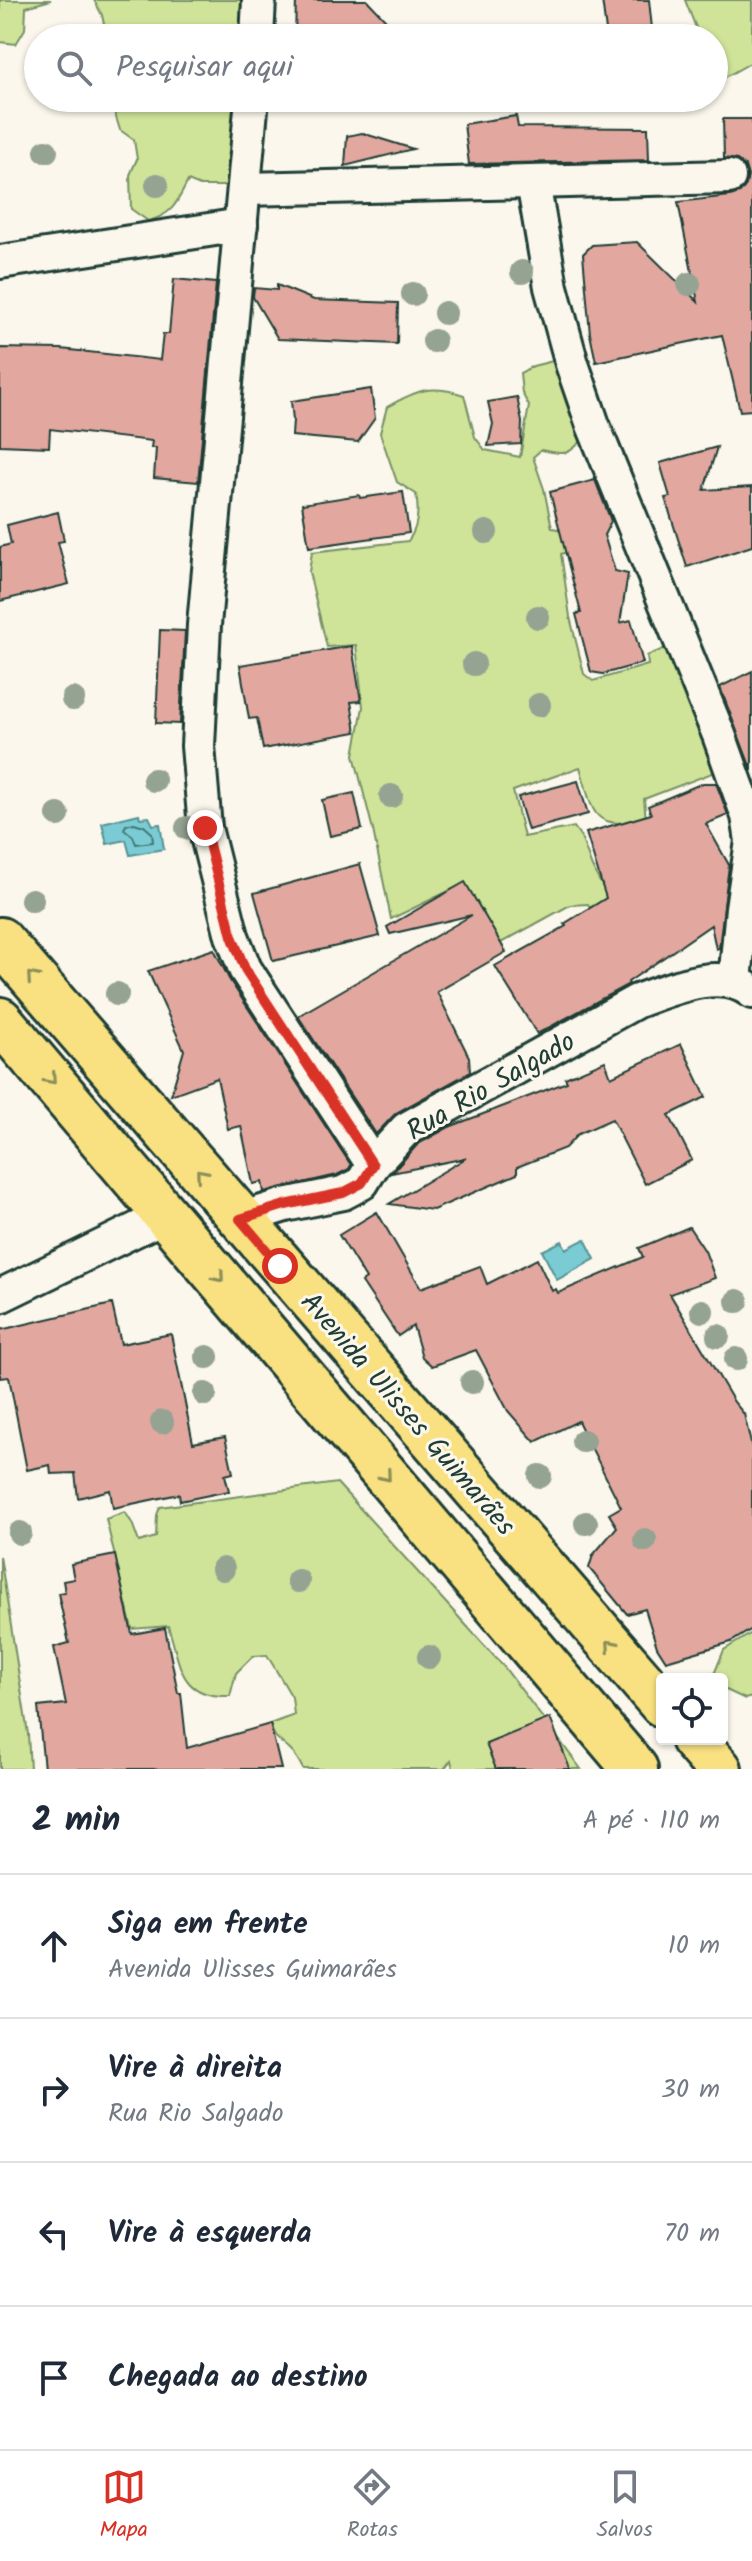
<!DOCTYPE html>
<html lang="pt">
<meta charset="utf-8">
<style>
body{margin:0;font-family:Kalam,sans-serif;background:#f2f2f3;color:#1f2937}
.controls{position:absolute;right:24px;bottom:24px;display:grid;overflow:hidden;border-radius:8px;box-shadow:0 2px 6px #0004}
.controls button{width:72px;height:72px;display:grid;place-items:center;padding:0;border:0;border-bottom:2px solid #e0e1e3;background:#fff;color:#1f2937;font:40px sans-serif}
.stop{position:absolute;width:24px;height:24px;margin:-18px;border:6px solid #d93025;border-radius:50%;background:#fff}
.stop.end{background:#d93025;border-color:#fff;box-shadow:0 2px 8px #0008}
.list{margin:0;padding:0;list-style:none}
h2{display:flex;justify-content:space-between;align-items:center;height:104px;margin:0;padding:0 32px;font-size:34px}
h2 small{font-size:26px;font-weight:400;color:#747a83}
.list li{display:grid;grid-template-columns:52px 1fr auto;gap:24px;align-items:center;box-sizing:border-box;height:144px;padding:0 32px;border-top:2px solid #e0e1e3}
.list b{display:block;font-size:30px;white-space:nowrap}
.list p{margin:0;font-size:26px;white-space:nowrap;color:#747a83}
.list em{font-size:26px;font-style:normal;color:#747a83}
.icon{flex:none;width:44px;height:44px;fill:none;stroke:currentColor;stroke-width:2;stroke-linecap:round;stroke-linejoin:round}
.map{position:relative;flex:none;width:752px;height:1769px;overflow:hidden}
.search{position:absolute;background:#fff;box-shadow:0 2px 6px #0004;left:24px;right:24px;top:24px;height:88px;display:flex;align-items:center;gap:20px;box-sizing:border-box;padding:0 28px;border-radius:44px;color:#747a83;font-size:30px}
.sheet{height:680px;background:#fff}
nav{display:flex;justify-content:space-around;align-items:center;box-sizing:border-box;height:112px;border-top:2px solid #e0e1e3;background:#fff;font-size:22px;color:#747a83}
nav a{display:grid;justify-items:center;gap:4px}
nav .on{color:#d93025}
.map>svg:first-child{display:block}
.green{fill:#cfe499;stroke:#779066;stroke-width:2}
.water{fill:#7acbd4;stroke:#569294;stroke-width:2}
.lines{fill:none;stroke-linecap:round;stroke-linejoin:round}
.shore{stroke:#437674;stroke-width:2}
.building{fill:#e2a8a0;stroke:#1f3d34;stroke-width:2}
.minor-casing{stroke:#1f3d34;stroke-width:38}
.primary-casing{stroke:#1f3d34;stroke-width:50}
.minor{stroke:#fbf7ec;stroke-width:32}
.primary{stroke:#f9e181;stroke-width:44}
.tree{fill:#95a392}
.oneway{stroke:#8c8f5a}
.route{stroke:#d93025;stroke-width:10}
.labels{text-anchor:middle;stroke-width:6;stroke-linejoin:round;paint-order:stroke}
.street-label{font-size:28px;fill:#1f3d34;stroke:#fbf7ec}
</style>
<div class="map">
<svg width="752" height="1769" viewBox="0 0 752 1769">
<rect width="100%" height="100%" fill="#fbf7ec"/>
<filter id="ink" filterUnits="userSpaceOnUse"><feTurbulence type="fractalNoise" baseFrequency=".0125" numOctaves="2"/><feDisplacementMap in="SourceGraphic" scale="16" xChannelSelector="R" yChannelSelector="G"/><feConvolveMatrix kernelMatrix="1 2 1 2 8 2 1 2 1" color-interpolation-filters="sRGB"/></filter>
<g filter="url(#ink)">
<g class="green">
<path d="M0,0H51L26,7L25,29L16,44L0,42Z"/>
<path d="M94,0H270L267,38H107L102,15Z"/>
<path d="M685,0H752V62L718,81L714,73V38H700Z"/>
<path d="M110,98H264L232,186H200L188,181C177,202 173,215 148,221L131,209L130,175L137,159L134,140L120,130Z"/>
<path d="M561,359L586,436C568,456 567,455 541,450L533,457L544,489L552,528L563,530L579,548L561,554L570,617L584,674L593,681L648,665L647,656L668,647L705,731L715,772L644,799L646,820C590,830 594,814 580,767L513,791L524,837L574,827L581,837L592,867L614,908L625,965L588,904L570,905L499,944L465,883L391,919L373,830L354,755L363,707L356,645L327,647L309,572L312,552L408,541C418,528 419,510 416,494L397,482L380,433L387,407C417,390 430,384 464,395L475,437L485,450L520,457L529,406L522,393L520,373L533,366Z"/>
<path d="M337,1483L504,1667L581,1769H453L451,1760L444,1769H303C300,1763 296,1755 291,1751C281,1741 273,1739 270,1724L294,1715L292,1697L267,1655L253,1656L236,1673L230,1696C178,1698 181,1664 168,1626L132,1629L106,1519L125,1512L132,1523L139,1542L156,1537L157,1515L160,1507Z"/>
<path d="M0,1556L28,1734L30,1769H0Z"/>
<path d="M752,1633V1697L745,1699L722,1688V1679H712L724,1650Z"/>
</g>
<g class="water">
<path d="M139,814L140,818L149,817L153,825L160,824L164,849L130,855L126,840L107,844L102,823Z"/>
<path d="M585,1239L595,1259L557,1280L542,1251L562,1241L566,1249Z"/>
</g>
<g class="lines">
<path class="shore" d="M134,823L144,826L152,833L153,842L136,844L133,836L124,829L126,825Z"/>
</g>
<g class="building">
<path d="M296,0H367L403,38H295Z"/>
<path d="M602,0H649L653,38H607Z"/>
<path d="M516,116L518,127L648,128L649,160L469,164L464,124Z"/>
<path d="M723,119H752V410L740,411L722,335L596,362L590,334L583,254L592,245L637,242L698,302L678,202L730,196L740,193L746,185L748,176L745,166L737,160L724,158Z"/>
<path d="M362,133L413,149L345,166L347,136Z"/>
<path d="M174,279L216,283L198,482L154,478L156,448H151L152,441L50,429L49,447L0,445V348L61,349L160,360L163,334H169Z"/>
<path d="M277,285L314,300L398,303L397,344L278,339L253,297L254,288L277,290Z"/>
<path d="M371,389L375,418L358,442L292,436L293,420L291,401Z"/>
<path d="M517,397L522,422L521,444L488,446L493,424L488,402Z"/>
<path d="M717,447L704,490L752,487V546L687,567L665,498L670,497L660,463Z"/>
<path d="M595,480L611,521L604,535L615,571L628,574L620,623L631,620L643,663L603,674L591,672L576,614L581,613L550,492Z"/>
<path d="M403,492L409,533L309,547L302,504L359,495L360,498Z"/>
<path d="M58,512L64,541L58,542L69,584L0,601V547L11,544L7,525Z"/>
<path d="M160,630L185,631L180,724L156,723Z"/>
<path d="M352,646L361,701L351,702L356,732L263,749L257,718L249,719L240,665Z"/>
<path d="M752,671V771L720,687Z"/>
<path d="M578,781L588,814L528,830L518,797Z"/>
<path d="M703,783H716L728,815L706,824L729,865L719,948L716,949L711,925L628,982L629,984L537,1034L495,966L566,926L564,924L606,898L586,833L651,814L648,806Z"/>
<path d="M354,793L362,829L330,836L322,800Z"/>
<path d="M360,864L380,936L273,961L254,893Z"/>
<path d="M465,882L506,952L437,992L469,1057L470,1072L396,1113L376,1134L298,1016L472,915L390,934L387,927Z"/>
<path d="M214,949L229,979L351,1165L349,1169L337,1175L264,1192L262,1182L253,1184L241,1126L228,1129L217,1078L171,1095L184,1050L148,971Z"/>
<path d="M681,1044L706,1097L669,1115L692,1160L645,1184L612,1119L578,1134L565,1148L517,1167V1174L433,1210L389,1204L466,1158L392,1173L418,1144L449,1127L567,1082L565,1078L605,1061L611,1077Z"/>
<path d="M377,1212L421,1288L480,1266L487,1284L537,1259L552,1291L556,1289L558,1293L643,1257L639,1248L689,1227L705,1251L715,1278L670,1294L734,1402L744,1414L752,1448V1629L731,1642L666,1661L657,1647L645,1609L627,1614L589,1568L593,1555L617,1527L609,1514L621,1507L578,1421L535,1442L508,1411L476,1350L432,1366L422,1357L413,1326L398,1336L362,1282L366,1279L339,1235Z"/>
<path d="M112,1304L121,1344L171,1334L193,1443L225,1437L233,1473L225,1475L229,1491L180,1501L179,1494L113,1508L110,1490L78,1498L75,1473L51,1474L50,1465L27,1470L9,1377L0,1378V1330Z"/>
<path d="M115,1555L132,1634L165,1628L178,1693H181L187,1748L270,1724L281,1769H44L38,1707L66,1704L54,1647L69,1643L58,1593L65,1592L63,1581L74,1579L71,1564Z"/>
<path d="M550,1718L570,1769H496L486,1744Z"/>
</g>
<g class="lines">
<g class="minor-casing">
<g id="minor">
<path d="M257,38L259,0"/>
<path d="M252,98L204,625L198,746L205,828L232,936L245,969L373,1165"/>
<path d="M533,182L551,287L572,364L593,425L719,735L748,816L752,841L742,908L735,981"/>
<path d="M245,189L729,177"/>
<path d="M0,262L241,225"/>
<path d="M240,1219L285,1205L343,1193L362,1183L373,1165L406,1129L637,1001C670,989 722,966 752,992"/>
<path d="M0,1296L166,1215"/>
</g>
</g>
<g class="primary-casing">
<g id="primary">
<path d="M0,940L662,1704"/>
<path d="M0,1020L635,1769"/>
<path d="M693,1739L719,1769"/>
</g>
</g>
<use href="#minor" class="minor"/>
<use href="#primary" class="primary"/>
</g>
<g class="tree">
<circle cx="46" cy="151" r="12"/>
<circle cx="157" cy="185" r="12"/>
<circle cx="522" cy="272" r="12"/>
<circle cx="689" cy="284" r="12"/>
<circle cx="413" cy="294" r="12"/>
<circle cx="445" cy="313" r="12"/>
<circle cx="434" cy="341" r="12"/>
<circle cx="486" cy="532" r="12"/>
<circle cx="538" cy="617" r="12"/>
<circle cx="474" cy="664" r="12"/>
<circle cx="73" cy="699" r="12"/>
<circle cx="539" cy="705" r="12"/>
<circle cx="154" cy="780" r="12"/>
<circle cx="391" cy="796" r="12"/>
<circle cx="58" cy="815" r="12"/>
<circle cx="187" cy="828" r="12"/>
<circle cx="32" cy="900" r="12"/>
<circle cx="117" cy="994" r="12"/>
<circle cx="737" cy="1301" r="12"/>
<circle cx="702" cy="1311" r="12"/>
<circle cx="718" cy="1336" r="12"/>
<circle cx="207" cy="1357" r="12"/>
<circle cx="736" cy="1359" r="12"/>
<circle cx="472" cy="1382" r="12"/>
<circle cx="205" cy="1394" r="12"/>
<circle cx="162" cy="1422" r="12"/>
<circle cx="583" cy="1441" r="12"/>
<circle cx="540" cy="1476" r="12"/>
<circle cx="586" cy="1523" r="12"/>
<circle cx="20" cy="1533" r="12"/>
<circle cx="645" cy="1540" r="12"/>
<circle cx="223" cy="1569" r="12"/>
<circle cx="298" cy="1581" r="12"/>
<circle cx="429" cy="1657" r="12"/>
</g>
<defs><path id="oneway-chevron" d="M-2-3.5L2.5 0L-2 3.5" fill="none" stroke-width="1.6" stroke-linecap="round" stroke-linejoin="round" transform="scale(2)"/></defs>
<g class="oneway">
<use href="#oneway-chevron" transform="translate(32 977) rotate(-131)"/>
<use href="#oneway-chevron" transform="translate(51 1079) rotate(49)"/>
<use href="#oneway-chevron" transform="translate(201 1174) rotate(-131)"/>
<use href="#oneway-chevron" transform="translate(219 1277) rotate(50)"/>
<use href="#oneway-chevron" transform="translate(386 1476) rotate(50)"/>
<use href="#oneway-chevron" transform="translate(611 1645) rotate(-131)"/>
</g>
</g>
<g class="lines" filter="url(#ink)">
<path class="route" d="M205,828L232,936L245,969L373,1165L362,1183L343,1193L285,1205L240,1219L280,1266"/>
</g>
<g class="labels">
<g class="street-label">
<text transform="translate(490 1085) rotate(-30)" y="10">Rua Rio Salgado</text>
<text transform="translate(409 1413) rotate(49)" y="10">Avenida Ulisses Guimarães</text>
</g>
</g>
</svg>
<div class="controls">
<button><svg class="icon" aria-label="locate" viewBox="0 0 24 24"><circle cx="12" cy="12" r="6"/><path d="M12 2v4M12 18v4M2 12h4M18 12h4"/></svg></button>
</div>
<div class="stop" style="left:280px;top:1266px"></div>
<div class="stop end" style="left:205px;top:828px"></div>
<div class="search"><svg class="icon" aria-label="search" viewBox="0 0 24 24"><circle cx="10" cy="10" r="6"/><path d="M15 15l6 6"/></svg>Pesquisar aqui</div>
</div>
<section class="sheet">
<h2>2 min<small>A pé · 110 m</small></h2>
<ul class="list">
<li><svg class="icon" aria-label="ahead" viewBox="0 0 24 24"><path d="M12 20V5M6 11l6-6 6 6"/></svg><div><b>Siga em frente</b><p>Avenida Ulisses Guimarães</p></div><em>10 m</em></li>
<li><svg class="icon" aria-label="right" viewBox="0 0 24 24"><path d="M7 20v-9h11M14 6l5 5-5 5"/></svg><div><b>Vire à direita</b><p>Rua Rio Salgado</p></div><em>30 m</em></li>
<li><svg class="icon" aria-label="left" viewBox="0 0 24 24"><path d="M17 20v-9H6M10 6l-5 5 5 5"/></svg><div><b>Vire à esquerda</b></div><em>70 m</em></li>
<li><svg class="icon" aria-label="arrive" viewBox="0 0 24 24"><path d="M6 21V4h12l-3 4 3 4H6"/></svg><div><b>Chegada ao destino</b></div></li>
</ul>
</section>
<nav>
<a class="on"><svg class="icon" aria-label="map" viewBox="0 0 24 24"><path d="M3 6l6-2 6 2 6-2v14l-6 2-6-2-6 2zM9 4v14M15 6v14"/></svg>Mapa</a>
<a><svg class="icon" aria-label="directions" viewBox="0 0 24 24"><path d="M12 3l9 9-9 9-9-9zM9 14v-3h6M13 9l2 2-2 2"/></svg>Rotas</a>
<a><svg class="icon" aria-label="saved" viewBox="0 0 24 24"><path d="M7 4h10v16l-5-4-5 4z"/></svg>Salvos</a>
</nav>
